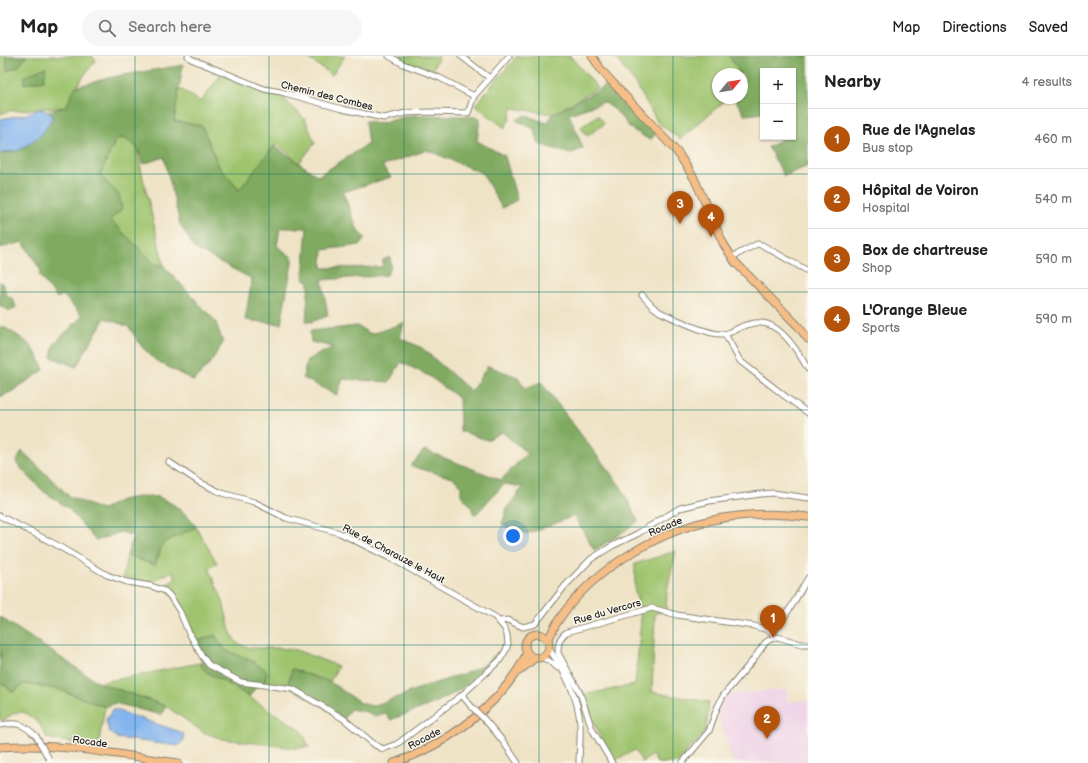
<!DOCTYPE html>
<meta charset="utf-8">
<style>
body{margin:0;font-family:"Balsamiq Sans",sans-serif;background:#f6f6f6;color:#222}
.controls{position:absolute;right:12px;top:12px;display:grid;overflow:hidden;border-radius:0px;box-shadow:0 1px 3px #0004}
.controls button{width:36px;height:36px;display:grid;place-items:center;padding:0;border:0;border-bottom:1px solid #e0e0e0;background:#fff;color:#222;font:20px sans-serif}
.compass{position:absolute;left:712px;top:12px;width:36px;height:36px;border-radius:50%;background:#fff;box-shadow:0 1px 3px #0004;rotate:60deg}
.you{position:absolute;left:513px;top:480px;width:14px;height:14px;margin:-10px;border:3px solid #fff;border-radius:50%;background:#1a73e8;box-shadow:0 0 0 6px #1a73e833}
.badge{display:grid;place-items:center;width:26px;height:26px;border-radius:50%;background:#b45309;color:#fff;font-size:13px;font-weight:700}
.pin{position:absolute;translate:-50% -33px;filter:drop-shadow(0 1px 2px #0008)}
.pin::after{content:'';position:absolute;top:21px;width:14px;height:12px;background:inherit;clip-path:polygon(0 0,100% 0,50% 100%)}
.list{margin:0;padding:0;list-style:none}
h2{display:flex;justify-content:space-between;align-items:center;height:52px;margin:0;padding:0 16px;font-size:17px}
h2 small{font-size:13px;font-weight:400;color:#767676}
.list li{display:grid;grid-template-columns:26px 1fr auto;gap:12px;align-items:center;box-sizing:border-box;height:60px;padding:0 16px;border-top:1px solid #e0e0e0}
.list b{display:block;font-size:15px;white-space:nowrap}
.list p{margin:0;font-size:13px;white-space:nowrap;color:#767676}
.list em{font-size:13px;font-style:normal;color:#767676}
.icon{flex:none;width:22px;height:22px;fill:none;stroke:currentColor;stroke-width:2;stroke-linecap:round;stroke-linejoin:round}
.map{position:relative;flex:none;width:808px;height:707px;overflow:hidden}
header{display:flex;align-items:center;gap:24px;box-sizing:border-box;height:56px;padding:0 20px;background:#fff;border-bottom:1px solid #e0e0e0}
header strong{font-size:19px}
nav{display:flex;gap:22px;margin-inline-start:auto;font-size:14px}
.search{width:280px;height:36px;background:#f6f6f6;display:flex;align-items:center;gap:10px;box-sizing:border-box;padding:0 14px;border-radius:22px;color:#767676;font-size:15px}
main{display:flex}
aside{flex:1;background:#fff}
.map>svg:first-child{display:block}
.built{fill:#eed0e7}
.green{fill:#9fc46e;stroke:#5e7045}
.forest{fill:#7faa61;stroke:#4e633e}
.water{fill:#83b4ef;stroke:#506886}
.lines{fill:none;stroke-linecap:round;stroke-linejoin:round}
.minor-casing{stroke:#868071;stroke-width:7}
.major-casing{stroke:#868071;stroke-width:9}
.minor{stroke:#fff;stroke-width:5}
.major{stroke:#f6be87;stroke-width:7}
.minor-bridge-casing{stroke:#868071;stroke-width:7;stroke-linecap:butt}
.minor-bridge{stroke:#fff;stroke-width:5}
.grid{fill:none;stroke:#0f766e;stroke-width:1;stroke-opacity:0.55}
.labels{text-anchor:middle;stroke-width:3;stroke-linejoin:round;paint-order:stroke}
.street-label{font-size:10px;fill:#1c1c1c;stroke:#fbf7ec}
</style>
<header>
<strong>Map</strong>
<div class="search"><svg class="icon" aria-label="search" viewBox="0 0 24 24"><circle cx="10" cy="10" r="6"/><path d="M15 15l6 6"/></svg>Search here</div>
<nav><a>Map</a><a>Directions</a><a>Saved</a></nav>
</header>
<main>
<div class="map">
<svg width="808" height="707" viewBox="0 0 808 707">
<rect width="100%" height="100%" fill="#fbf7ec"/>
<filter id="ink" filterUnits="userSpaceOnUse"><feTurbulence type="fractalNoise" baseFrequency=".025" numOctaves="2"/><feDisplacementMap in="SourceGraphic" scale="8" xChannelSelector="R" yChannelSelector="G"/><feConvolveMatrix kernelMatrix="1 2 1 2 8 2 1 2 1" color-interpolation-filters="sRGB"/></filter>
<filter id="wash" filterUnits="userSpaceOnUse"><feTurbulence type="fractalNoise" baseFrequency=".012" numOctaves="4" result="noise"/><feDisplacementMap in="SourceGraphic" scale="16" xChannelSelector="R" yChannelSelector="G"/><feGaussianBlur stdDeviation="0.9" result="paint"/><feColorMatrix in="noise" values="0 0 0 0 0 0 0 0 0 0 0 0 0 0 0 0 0 1.4 0 .05"/><feComposite in="paint" operator="in"/></filter>
<g filter="url(#wash)">
<rect width="100%" height="100%" fill="#efe3c6"/>
<path class="built" d="M787,633V646L808,644V707H734L713,646L721,645V639Z"/>
<g class="green">
<path d="M0,0H92L96,5C82,20 75,33 66,51L9,55L0,58Z"/>
<path d="M305,0H345L332,19Z"/>
<path d="M395,0H439L432,15L412,9Z"/>
<path d="M517,0H570L598,32L553,58L512,52L510,62L505,72L475,49Z"/>
<path d="M614,0H729L741,18H718V42H728L680,83L658,67L637,30Z"/>
<path d="M222,17L238,26L285,40L284,43L305,63L315,87L299,107L277,88L239,134L219,111L202,70L174,65L179,32L201,46Z"/>
<path d="M598,59L604,68L587,80L581,71Z"/>
<path d="M124,82L137,91L139,105L164,210L154,207L110,164L100,119L116,83Z"/>
<path d="M196,471L217,507L209,513L223,545L230,575L236,586L247,592H279L296,594L338,610L330,626L293,613L288,628L265,627L254,606L225,594L215,579L198,585L173,541L164,530L176,523L172,515L151,527L123,521L127,499L155,509L162,487Z"/>
<path d="M676,495L667,534L666,556L655,557L652,636L709,646L706,675L694,689L689,691L683,702L678,707H657L653,699L642,706L635,694L613,705L592,664L582,639L635,629L641,565L639,550L635,536V508Z"/>
<path d="M199,607L206,615L236,632L249,641L301,674L309,691L295,692L222,683L203,676L166,650L99,627Z"/>
<path d="M0,626L13,636L24,628L57,633L105,651L98,691L47,682L39,667L24,656L14,657L4,664H0Z"/>
</g>
<g class="forest">
<path d="M6,0H27L18,11L7,15Z"/>
<path d="M729,0H808V110L784,120L768,91L786,81H793V15H763V57L745,59L734,42H742V27L745,24L742,18H741Z"/>
<path d="M183,9L174,65L202,70L219,111L239,134L274,90L318,120L368,88L365,65L382,67L412,59L467,60L480,62L477,85L505,100L517,144L502,152L482,117L427,94L382,110L391,121L343,136L358,175L365,182L360,189L323,194L322,212L382,211L383,204L390,201L391,210L387,219L322,224L328,260L311,266L306,265L309,225L303,223L307,172H280L277,190L293,202L281,268L245,264L252,223L194,192L180,168L164,101L143,108L137,91L124,82L116,83L100,119L119,139L122,153L110,164L154,207L164,210L216,266L223,287L210,307L194,325L155,304L142,291L129,271L105,262L76,311L51,301L54,288L82,260L63,239L57,242L39,219L41,215L23,186L0,192V98L20,94L53,61L49,55L66,51L75,31L112,21Z"/>
<path d="M46,11L44,24L24,28L25,20Z"/>
<path d="M608,27L658,76L650,84L630,72L615,54L604,46L569,58L583,92L570,98L539,88L534,73L516,64L525,59L547,67L553,58L599,34Z"/>
<path d="M0,225L4,230L6,239L13,243L16,251L11,255L0,250Z"/>
<path d="M404,267L400,282L422,292L471,335L488,310L518,321L525,332L541,326L621,431L638,465L616,481L594,494L574,460L527,478L502,468L507,452L523,431L504,428L476,458L473,457L471,450L461,439V430L453,422L411,410L424,394L501,424L527,397L502,376L487,384L460,375L459,342L429,320L401,306L389,326L343,323L337,339L303,322L307,304L333,291L311,286L310,275L357,270L371,278Z"/>
<path d="M0,271H4C26,285 34,288 44,314L11,336L0,341Z"/>
<path d="M22,395L69,440L101,454L121,444L144,440L159,441L174,449L190,462L196,471L163,487L155,509L127,499L133,480L121,476L96,485L69,453L43,435L16,407Z"/>
<path d="M0,561L99,627L166,650L161,659L115,647L105,651L57,633L24,628L13,636L0,626Z"/>
<path d="M215,579L225,594L254,606L267,615L265,627L256,631L249,641L236,632L206,616L200,608L204,600L198,585Z"/>
<path d="M502,593V597C487,612 472,627 454,637C434,649 411,656 390,664L386,657L374,660L367,656L350,653L344,663L293,633L288,628L292,613L330,626L361,647L372,650L406,638L409,636L471,615L483,609Z"/>
</g>
<g class="water">
<path d="M40,53L49,56L53,61L42,78L20,94L6,96L0,98V63L24,59Z"/>
<path d="M113,653L183,677L184,684L178,690L117,682L109,675L106,664Z"/>
</g>
</g>
<g filter="url(#ink)">
<g class="lines">
<g class="minor-casing">
<g id="minor">
<path d="M188,0L191,3L264,33L281,36L342,53L384,62L406,57L430,56L468,57L474,40L489,23L487,20L461,0"/>
<path d="M389,0L403,8L440,22L474,40"/>
<path d="M489,23L509,0"/>
<path d="M732,201L757,188L762,189L808,215"/>
<path d="M642,239L652,250L660,256C676,263 707,279 723,278C731,278 738,271 746,269C751,268 756,266 761,267C781,267 799,297 808,313"/>
<path d="M725,278L740,305L786,341L808,357"/>
<path d="M0,460L55,488L107,519L127,526L151,530L165,535L170,540L180,556L188,575L202,600L209,609L241,626L293,633L344,663L375,689L383,693L397,688L417,673L462,639L500,604L506,594L508,588L507,579L505,573L495,561L394,504L340,477L286,462L254,446L222,437L199,426L169,406"/>
<path d="M500,565L508,564L523,571L535,568L565,530L591,503L612,490L637,478L680,452L709,445L761,438L773,437L808,442"/>
<path d="M773,579V577L791,551L808,522"/>
<path d="M549,593C564,614 578,641 580,667C581,680 579,694 579,707"/>
<path d="M542,601L552,607L558,612"/>
<path d="M462,639L470,649"/>
<path d="M485,664L502,684L518,707"/>
<path d="M0,669C18,666 22,667 36,680"/>
<path d="M612,707L592,673L580,637L558,597C558,588 559,581 567,576L652,552L677,559L754,570L768,574L773,577"/>
<path d="M682,707L709,675L717,652L723,640L753,604L765,587L769,584L778,581L801,588H808"/>
</g>
</g>
<g class="major-casing">
<g id="major">
<path d="M592,0L602,15L678,97L694,122L723,187L735,206L798,270L808,283"/>
<circle cx="537" cy="590" r="12"/>
<path d="M548,584C551,578 554,571 558,565C592,513 662,472 723,462C752,457 780,457 808,461"/>
<path d="M519,615L535,602"/>
<path d="M0,691C59,686 119,699 178,707"/>
<path d="M394,707C448,688 502,649 527,597"/>
</g>
</g>
<use href="#minor" class="minor"/>
<use href="#major" class="major"/>
<g class="minor-bridge-casing">
<g id="minor-bridge">
<path d="M470,649L485,664"/>
<path d="M36,680L49,703"/>
</g>
</g>
<use href="#minor-bridge" class="minor-bridge"/>
</g>
</g>
<path class="grid" d="M135,0V707M269,0V707M404,0V707M539,0V707M673,0V707M0,118H808M0,236H808M0,354H808M0,471H808M0,589H808"/>
<g class="labels">
<g class="street-label">
<text transform="translate(327 39) rotate(14)" y="4">Chemin des Combes</text>
<text transform="translate(665 470) rotate(-23)" y="4">Rocade</text>
<text transform="translate(394 497) rotate(28)" y="4">Rue de Charauze le Haut</text>
<text transform="translate(607 555) rotate(-16)" y="4">Rue du Vercors</text>
<text transform="translate(424 682) rotate(-28)" y="4">Rocade</text>
<text transform="translate(90 685) rotate(8)" y="4">Rocade</text>
</g>
</g>
</svg>
<div class="controls">
<button>+</button>
<button>−</button>
</div>
<svg class="compass" viewBox="-18 -18 36 36"><path d="M0-13l5 13h-10z" fill="#e53935"/><path d="M0 13l5-13h-10z" fill="#767676"/></svg>
<div class="you"></div>
<div class="pin badge" style="left:773px;top:582px">1</div>
<div class="pin badge" style="left:767px;top:683px">2</div>
<div class="pin badge" style="left:680px;top:168px">3</div>
<div class="pin badge" style="left:711px;top:181px">4</div>
</div>
<aside>
<h2>Nearby<small>4 results</small></h2>
<ul class="list">
<li><span class="badge">1</span><div><b>Rue de l'Agnelas</b><p>Bus stop</p></div><em>460 m</em></li>
<li><span class="badge">2</span><div><b>Hôpital de Voiron</b><p>Hospital</p></div><em>540 m</em></li>
<li><span class="badge">3</span><div><b>Box de chartreuse</b><p>Shop</p></div><em>590 m</em></li>
<li><span class="badge">4</span><div><b>L'Orange Bleue</b><p>Sports</p></div><em>590 m</em></li>
</ul>
</aside>
</main>
